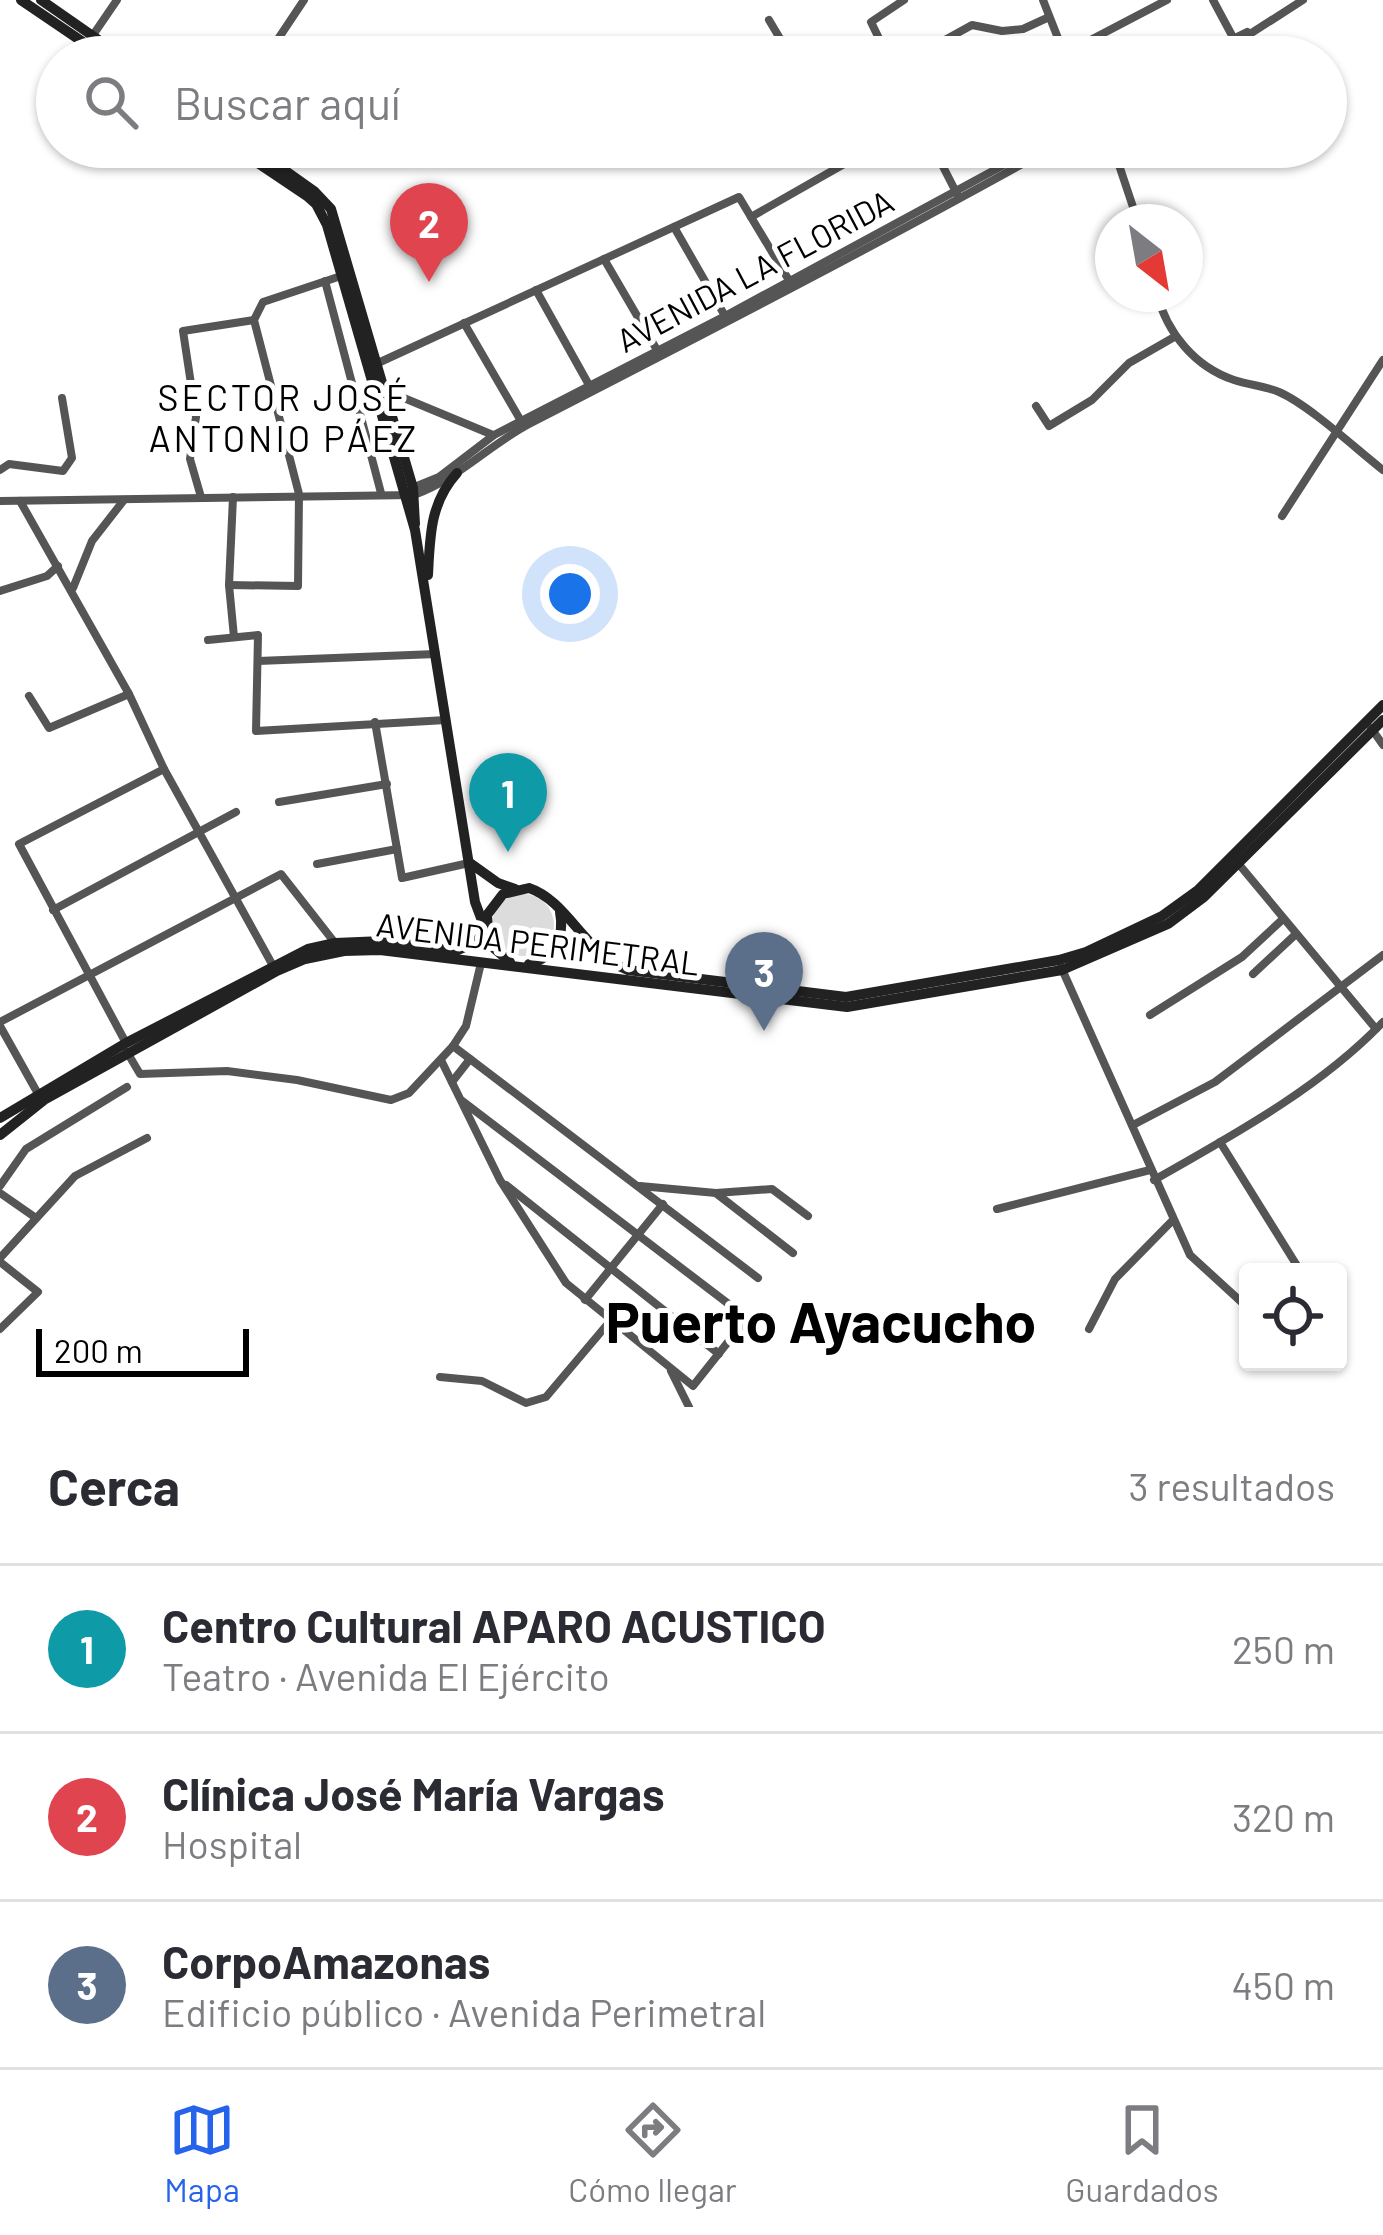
<!DOCTYPE html>
<html lang="es">
<meta charset="utf-8">
<style>
body{margin:0;font-family:Barlow,sans-serif;background:#f2f2f3;color:#2b2b33}
.controls{position:absolute;right:36px;bottom:36px;display:grid;overflow:hidden;border-radius:12px;box-shadow:0 3px 9px #0004}
.controls button{width:108px;height:108px;display:grid;place-items:center;padding:0;border:0;border-bottom:3px solid #e1e1e2;background:#fff;color:#2b2b33;font:60px sans-serif}
.compass{position:absolute;left:1095px;top:204px;width:108px;height:108px;border-radius:50%;background:#fff;box-shadow:0 3px 9px #0004;rotate:149deg}
.scale{position:absolute;left:36px;bottom:30px;width:213px;box-sizing:border-box;padding-left:12px;border:6px solid #000;border-top:0;font-size:33px;line-height:42px;white-space:nowrap;color:#000;-webkit-text-stroke:9px #fff;paint-order:stroke}
.you{position:absolute;left:570px;top:594px;width:42px;height:42px;margin:-30px;border:9px solid #fff;border-radius:50%;background:#1a73e8;box-shadow:0 0 0 18px #1a73e833}
.badge{display:grid;place-items:center;width:78px;height:78px;border-radius:50%;background:#2563eb;color:#fff;font-size:39px;font-weight:700}
.pin{position:absolute;translate:-50% -99px;filter:drop-shadow(0 3px 6px #0008)}
.pin::after{content:'';position:absolute;top:63px;width:42px;height:36px;background:inherit;clip-path:polygon(0 0,100% 0,50% 100%)}
.list{margin:0;padding:0;list-style:none}
h2{display:flex;justify-content:space-between;align-items:center;height:156px;margin:0;padding:0 48px;font-size:51px}
h2 small{font-size:39px;font-weight:400;color:#7c7c81}
.list li{display:grid;grid-template-columns:78px 1fr auto;gap:36px;align-items:center;box-sizing:border-box;height:168px;padding:0 48px;border-top:3px solid #e1e1e2}
.list b{display:block;font-size:45px;white-space:nowrap}
.list p{margin:0;font-size:39px;white-space:nowrap;color:#7c7c81}
.list em{font-size:39px;font-style:normal;color:#7c7c81}
.icon{flex:none;width:66px;height:66px;fill:none;stroke:currentColor;stroke-width:2;stroke-linecap:round;stroke-linejoin:round}
.map{position:relative;flex:none;width:1383px;height:1407px;overflow:hidden}
.search{position:absolute;background:#fff;box-shadow:0 3px 9px #0004;left:36px;right:36px;top:36px;height:132px;display:flex;align-items:center;gap:30px;box-sizing:border-box;padding:0 42px;border-radius:66px;color:#7c7c81;font-size:45px}
.sheet{height:660px;background:#fff}
nav{display:flex;justify-content:space-around;align-items:center;box-sizing:border-box;height:168px;border-top:3px solid #e1e1e2;background:#fff;font-size:33px;color:#7c7c81}
nav a{display:grid;justify-items:center;gap:6px}
nav .on{color:#2563eb}
.map>svg:first-child{display:block}
.green{fill:#dcdcdc}
.lines{fill:none;stroke-linecap:round;stroke-linejoin:round}
.street{stroke:#555;stroke-width:8}
.secondary{stroke:#222;stroke-width:10}
.labels{text-anchor:middle;stroke-width:10;stroke-linejoin:round;paint-order:stroke}
.street-label{font-size:33px;fill:#000;stroke:#fff}
.neighbourhood-label{font-size:36px;letter-spacing:3px;fill:#000;stroke:#fff}
.town-label{font-size:57px;font-weight:bold;fill:#000;stroke:#fff}
</style>
<div class="map">
<svg width="1383" height="1407" viewBox="0 0 1383 1407">
<rect width="100%" height="100%" fill="#fff"/>
<circle class="green" cx="523" cy="925" r="31"/>
<g class="lines">
<g class="street">
<path d="M1043,0L1065,56"/>
<path d="M1213,0L1235,41"/>
<path d="M769,20L791,57"/>
<path d="M91,38L117,0"/>
<path d="M266,57L304,0"/>
<path d="M865,57L883,47"/>
<path d="M888,57L871,22L904,0"/>
<path d="M914,57L972,25L1002,31L1023,29L1047,18"/>
<path d="M1058,57L1167,0"/>
<path d="M1196,57L1247,32"/>
<path d="M1214,57L1303,0"/>
<path d="M933,147L957,194"/>
<path d="M1113,147L1138,222"/>
<path d="M751,217L874,147"/>
<path d="M674,227L725,316"/>
<path d="M604,259L657,350"/>
<path d="M325,281L381,493"/>
<path d="M536,290L589,385"/>
<path d="M1157,294C1167,333 1195,367 1234,380C1249,385 1265,386 1279,392C1309,405 1355,448 1383,470"/>
<path d="M464,323L521,421"/>
<path d="M378,363L739,197L790,282"/>
<path d="M387,391L493,435"/>
<path d="M1036,406L1049,426L1092,400L1129,363L1176,336"/>
<path d="M0,470L9,464L63,471L72,458L62,398"/>
<path d="M412,488L439,477L494,435L725,316L1037,147"/>
<path d="M201,497L190,459L196,417L183,331L254,320"/>
<path d="M233,497L229,585L234,637"/>
<path d="M0,501L414,495C457,480 490,444 531,423C706,333 881,243 1053,147"/>
<path d="M20,501L129,694L164,769L272,964"/>
<path d="M1282,516L1383,360"/>
<path d="M229,585L298,586L299,494L254,320L263,302L341,276"/>
<path d="M73,588L92,541L124,500"/>
<path d="M0,591L47,576L58,566"/>
<path d="M208,640L258,635L256,731L446,720"/>
<path d="M258,661L436,654"/>
<path d="M29,696L49,728L129,694"/>
<path d="M375,722L402,878L469,863"/>
<path d="M1371,728L1383,745"/>
<path d="M279,802L387,784"/>
<path d="M1237,862L1376,1029"/>
<path d="M317,864L397,849"/>
<path d="M53,910L236,812"/>
<path d="M1061,967L1190,1255L1248,1308"/>
<path d="M1253,974L1296,934"/>
<path d="M1150,1015L1242,957L1283,919"/>
<path d="M0,1022L281,874L335,943"/>
<path d="M0,1026L37,1092"/>
<path d="M126,1043L19,844L164,769"/>
<path d="M453,1046L758,1278"/>
<path d="M127,1052L140,1074L227,1071L297,1080L391,1100L409,1093L453,1046L466,1026L481,963"/>
<path d="M441,1060L500,1180L566,1283L693,1386L747,1318L461,1100"/>
<path d="M452,1082L470,1059"/>
<path d="M1133,1125L1215,1082L1383,955"/>
<path d="M1220,1142L1301,1272"/>
<path d="M1154,1180C1233,1135 1320,1088 1383,1022"/>
<path d="M506,1185L719,1354"/>
<path d="M0,1186L26,1149L127,1087"/>
<path d="M640,1186L716,1193L772,1189L808,1216"/>
<path d="M0,1193L36,1218"/>
<path d="M717,1194L793,1253"/>
<path d="M997,1209L1150,1170"/>
<path d="M0,1258L75,1176L147,1138"/>
<path d="M0,1262L38,1292L0,1329"/>
<path d="M585,1300L663,1204"/>
<path d="M1089,1329L1115,1279L1171,1222"/>
<path d="M1245,1359L1248,1355"/>
<path d="M671,1371L689,1407"/>
<path d="M440,1377L482,1381L526,1403L546,1397L611,1320"/>
</g>
<g class="secondary">
<path d="M21,0L105,57"/>
<path d="M41,0L123,57"/>
<path d="M234,147L307,196L316,204L327,225L415,530L475,902L484,926"/>
<path d="M252,147L314,191L331,209L413,488L415,524"/>
<path d="M428,575C430,536 430,503 457,473"/>
<path d="M470,863L498,883L515,889"/>
<path d="M510,962L489,944L487,915L503,894L529,888C568,901 585,954 628,970L846,997L1059,960L1086,952L1162,916L1198,890L1383,705"/>
<path d="M529,964C554,957 565,938 560,912"/>
<path d="M0,1118L126,1043L308,949L335,943L383,941L456,951L474,943L485,932"/>
<path d="M0,1135L44,1100L277,971L305,959L344,951L380,950L847,1007L1062,970L1168,924L1204,897L1383,720"/>
</g>
</g>
<g class="labels">
<g class="street-label">
<text transform="translate(755 271) rotate(-28)" y="12">AVENIDA LA FLORIDA</text>
<text transform="translate(538 944) rotate(7)" y="12">AVENIDA PERIMETRAL</text>
</g>
<g class="neighbourhood-label">
<text x="284" y="411">SECTOR JOSÉ<tspan x="284" dy="41">ANTONIO PÁEZ</tspan></text>
</g>
<g class="town-label">
<text x="821" y="1343">Puerto Ayacucho</text>
</g>
</g>
</svg>
<div class="controls">
<button><svg class="icon" aria-label="locate" viewBox="0 0 24 24"><circle cx="12" cy="12" r="6"/><path d="M12 2v4M12 18v4M2 12h4M18 12h4"/></svg></button>
</div>
<svg class="compass" viewBox="-18 -18 36 36"><path d="M0-13l5 13h-10z" fill="#e53935"/><path d="M0 13l5-13h-10z" fill="#7c7c81"/></svg>
<div class="scale">200 m</div>
<div class="you"></div>
<div class="pin badge" style="left:508px;top:852px;background:#0f9aa8">1</div>
<div class="pin badge" style="left:429px;top:282px;background:#e0444e">2</div>
<div class="pin badge" style="left:764px;top:1031px;background:#5c6f8a">3</div>
<div class="search"><svg class="icon" aria-label="search" viewBox="0 0 24 24"><circle cx="10" cy="10" r="6"/><path d="M15 15l6 6"/></svg>Buscar aquí</div>
</div>
<section class="sheet">
<h2>Cerca<small>3 resultados</small></h2>
<ul class="list">
<li><span class="badge" style="background:#0f9aa8">1</span><div><b>Centro Cultural APARO ACUSTICO</b><p>Teatro · Avenida El Ejército</p></div><em>250 m</em></li>
<li><span class="badge" style="background:#e0444e">2</span><div><b>Clínica José María Vargas</b><p>Hospital</p></div><em>320 m</em></li>
<li><span class="badge" style="background:#5c6f8a">3</span><div><b>CorpoAmazonas</b><p>Edificio público · Avenida Perimetral</p></div><em>450 m</em></li>
</ul>
</section>
<nav>
<a class="on"><svg class="icon" aria-label="map" viewBox="0 0 24 24"><path d="M3 6l6-2 6 2 6-2v14l-6 2-6-2-6 2zM9 4v14M15 6v14"/></svg>Mapa</a>
<a><svg class="icon" aria-label="directions" viewBox="0 0 24 24"><path d="M12 3l9 9-9 9-9-9zM9 14v-3h6M13 9l2 2-2 2"/></svg>Cómo llegar</a>
<a><svg class="icon" aria-label="saved" viewBox="0 0 24 24"><path d="M7 4h10v16l-5-4-5 4z"/></svg>Guardados</a>
</nav>
